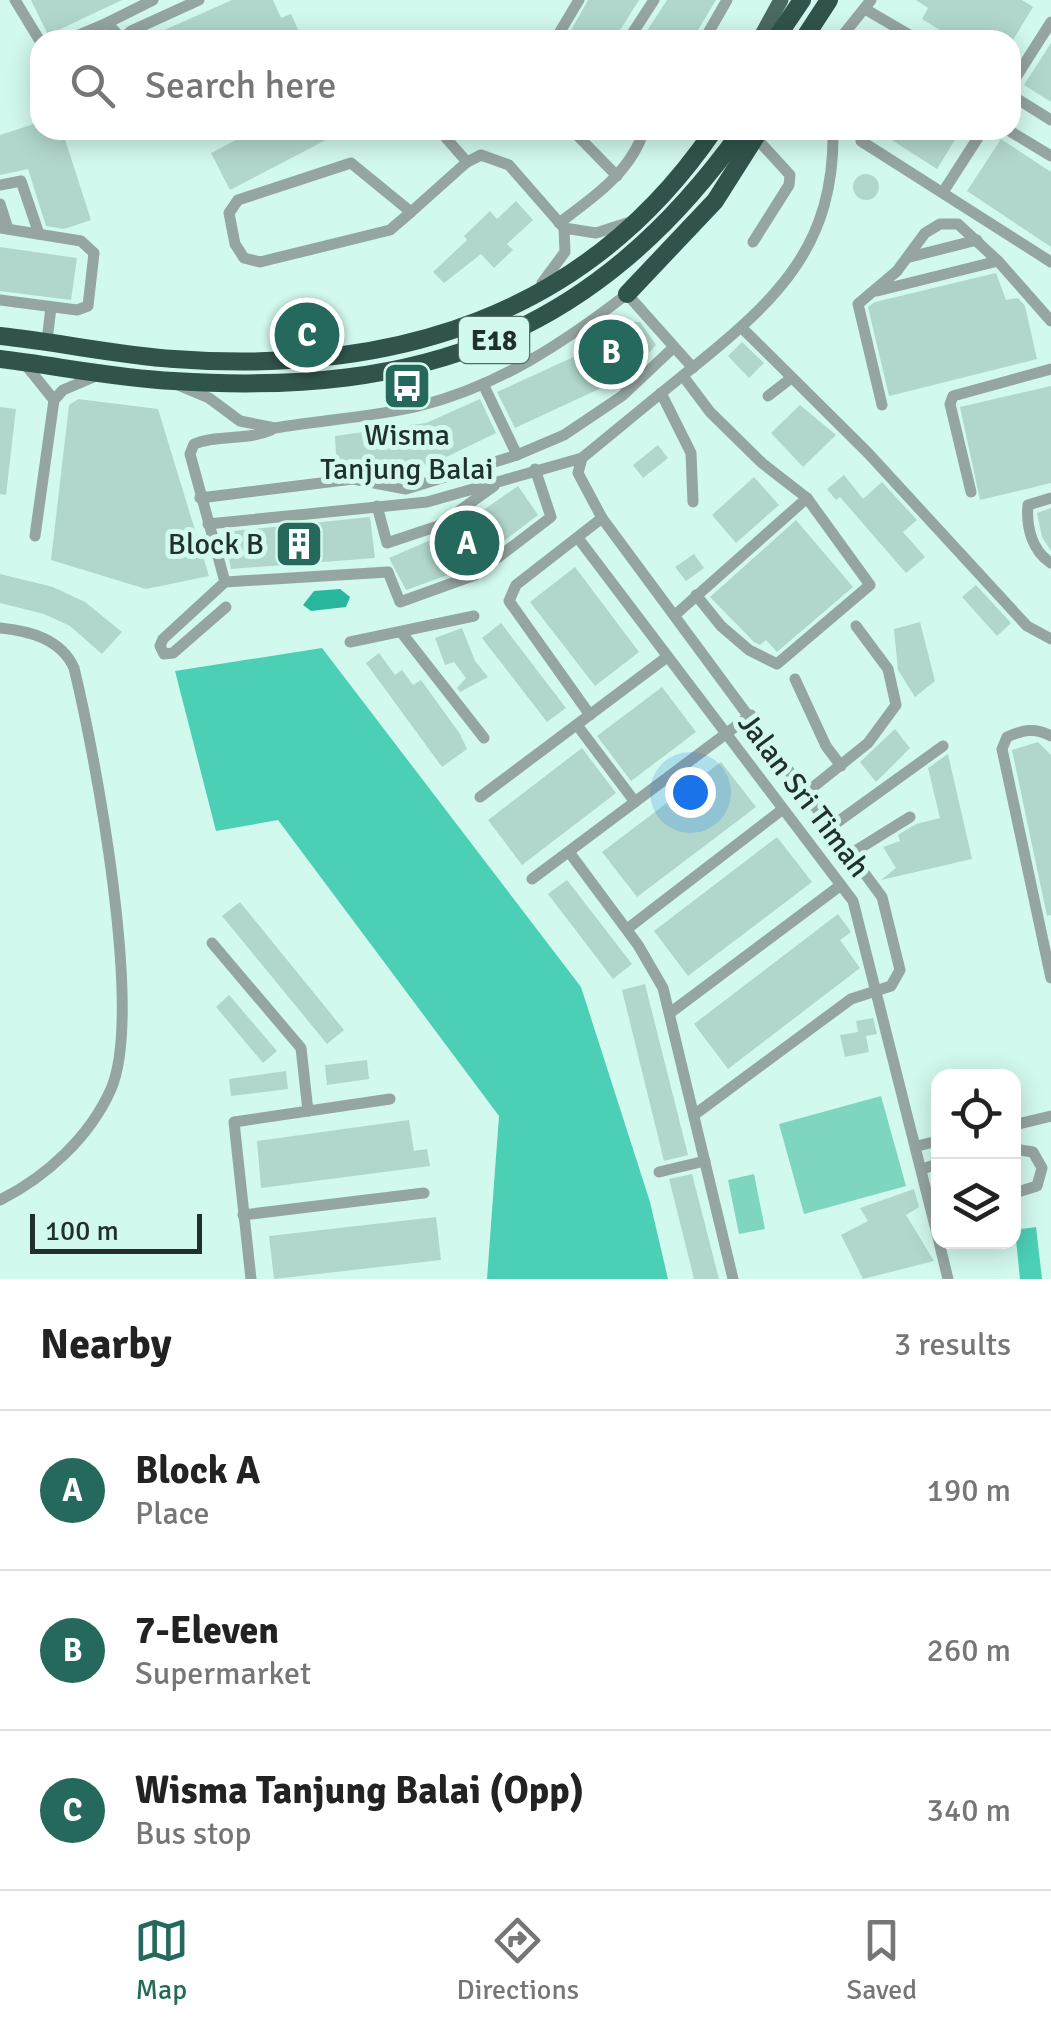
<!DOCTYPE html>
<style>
body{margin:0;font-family:Signika,sans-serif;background:#f2f2f2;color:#222}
.controls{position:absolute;right:30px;bottom:30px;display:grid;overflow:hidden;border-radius:20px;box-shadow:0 5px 25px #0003}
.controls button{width:90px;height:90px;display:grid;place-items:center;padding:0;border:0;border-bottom:2px solid #e0e0e0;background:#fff;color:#222;font:50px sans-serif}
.scale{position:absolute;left:30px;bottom:25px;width:172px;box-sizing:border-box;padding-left:10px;border:5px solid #21302c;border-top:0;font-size:28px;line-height:35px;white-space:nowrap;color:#21302c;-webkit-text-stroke:8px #d2f9ee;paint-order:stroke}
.you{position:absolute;left:690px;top:792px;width:35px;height:35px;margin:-25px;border:8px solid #fff;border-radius:50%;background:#1a73e8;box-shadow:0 0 0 15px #1a73e833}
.badge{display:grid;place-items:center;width:65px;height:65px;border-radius:50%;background:#24695b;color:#fff;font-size:32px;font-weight:700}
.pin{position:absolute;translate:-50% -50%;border:5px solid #fff;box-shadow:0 2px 10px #0006}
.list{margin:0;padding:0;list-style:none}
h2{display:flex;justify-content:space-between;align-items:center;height:130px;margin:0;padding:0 40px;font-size:42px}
h2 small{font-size:32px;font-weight:400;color:#767676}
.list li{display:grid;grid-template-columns:65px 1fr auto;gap:30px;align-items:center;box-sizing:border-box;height:160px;padding:0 40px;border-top:2px solid #e0e0e0}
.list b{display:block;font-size:38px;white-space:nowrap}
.list p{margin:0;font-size:32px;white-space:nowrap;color:#767676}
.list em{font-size:32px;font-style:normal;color:#767676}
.icon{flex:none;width:55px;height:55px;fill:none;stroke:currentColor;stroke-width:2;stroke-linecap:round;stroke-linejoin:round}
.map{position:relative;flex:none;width:1051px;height:1279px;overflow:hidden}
.search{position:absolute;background:#fff;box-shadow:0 5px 25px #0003;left:30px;right:30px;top:30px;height:110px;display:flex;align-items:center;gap:25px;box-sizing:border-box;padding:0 35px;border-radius:30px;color:#767676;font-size:38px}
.sheet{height:610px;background:#fff}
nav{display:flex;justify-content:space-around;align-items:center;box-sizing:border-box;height:140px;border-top:2px solid #e0e0e0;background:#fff;font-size:28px;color:#767676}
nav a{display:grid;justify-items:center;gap:5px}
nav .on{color:#24695b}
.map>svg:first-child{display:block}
.green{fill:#7ed6c1}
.forest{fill:#4cd0b5}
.water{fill:#28b69c}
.building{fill:#b1d7cd}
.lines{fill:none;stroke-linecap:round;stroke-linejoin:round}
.minor{stroke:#95a5a1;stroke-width:11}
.major{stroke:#4b6961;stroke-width:15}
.highway{stroke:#30534b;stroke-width:18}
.labels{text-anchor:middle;stroke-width:10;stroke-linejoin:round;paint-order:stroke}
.shield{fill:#d2f9ee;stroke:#566c66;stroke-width:2.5}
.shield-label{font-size:28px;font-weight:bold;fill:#21302c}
.poi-label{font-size:30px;fill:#21302c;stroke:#d2f9ee}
.street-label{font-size:30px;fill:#21302c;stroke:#d2f9ee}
</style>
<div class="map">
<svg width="1051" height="1279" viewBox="0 0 1051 1279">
<rect width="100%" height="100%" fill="#d2f9ee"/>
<g class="green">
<path d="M881,1096L906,1186L804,1214L779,1124Z"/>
<path d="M754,1174L765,1229L739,1234L728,1180Z"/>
</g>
<g class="forest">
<path d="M322,648L581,987L650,1202L668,1279H487L499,1116L278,820L216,831L175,671Z"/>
<path d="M1036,1227L1042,1279H1020L1015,1230Z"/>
</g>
<path class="water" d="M340,589L350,597L346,607L311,611L303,605L314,591Z"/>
<g class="building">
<path d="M31,0H122L48,35Z"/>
<path d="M232,0H273L281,18L291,14L303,40H142Z"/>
<path d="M588,0H639L614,40H574L568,36Z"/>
<path d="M667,0H716L692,40H641Z"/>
<path d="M916,0H1022L1033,7L1013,40H956L922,19L928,8Z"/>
<path d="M1051,43V102L1024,85Z"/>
<path d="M40,122V130H62L91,220L64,229L46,226L28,169L0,175V135Z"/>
<path d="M255,130H345L230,190L211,153Z"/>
<path d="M876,130H961L937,169Z"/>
<path d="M1001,139L1051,172V247L967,191Z"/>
<circle cx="866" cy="187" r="13"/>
<path d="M516,201L533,220L507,244L513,250L494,268L481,254L444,283L433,272L467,240L464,236L490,211L497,219Z"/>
<path d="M0,247L77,258L71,300L0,291Z"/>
<path d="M996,273L1006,300L1018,298L1025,306L1037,359L889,396L868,307L875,302Z"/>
<path d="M626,322H640L656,345L629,375L515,428L497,392L604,343Z"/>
<path d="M742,342L764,363L749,378L728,356Z"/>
<path d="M1051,386V483L980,500L960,407Z"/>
<path d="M78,399L158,409L209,576L146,589L51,560L69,405Z"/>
<path d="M480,399L496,433L432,464L337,472L335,436L426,423Z"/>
<path d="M800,405L836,435L803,467L771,433Z"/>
<path d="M0,407L16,409L6,495L0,494Z"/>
<path d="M658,445L668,458L643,478L633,465Z"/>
<path d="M844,475L863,499L882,482L917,520L903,532L925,557L906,573L840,497L836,500L827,489Z"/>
<path d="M754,477L779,505L736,543L712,515Z"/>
<path d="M518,486L538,515L470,567L406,590L389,558L456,529Z"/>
<path d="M1051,508V551L1042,537L1037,513Z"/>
<path d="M370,517L375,558L231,569L224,532Z"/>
<path d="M796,520L853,587L777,652L766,640L760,645L754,642L710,597Z"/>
<path d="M694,554L704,568L686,581L675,567Z"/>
<path d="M575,567L639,652L595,686L530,602Z"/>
<path d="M0,574L53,587L85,602L122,632L102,654L70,626L44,614L0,603Z"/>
<path d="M976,585L1011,623L997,636L962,597Z"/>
<path d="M920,622L935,681L915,697L898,670L894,629Z"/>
<path d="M501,623L566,708L547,722L482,638Z"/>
<path d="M462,628L475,661L488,677L460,692L457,688L466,678L454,662L445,665L435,638Z"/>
<path d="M379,653L395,675L402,670L413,685L421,680L460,734L467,749L442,767L366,663Z"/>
<path d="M662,687L696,732L631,781L597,736Z"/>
<path d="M895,729L910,748L876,782L860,762Z"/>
<path d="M1038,742L1051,755V915L1047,916L1012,750Z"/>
<path d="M582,748L616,793L522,865L488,820Z"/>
<path d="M948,754L972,859L881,880L896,868L883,847L900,841L898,835L916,824L940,818L928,768Z"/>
<path d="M721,762L756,807L637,897L602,852Z"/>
<path d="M777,837L812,882L688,976L654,931Z"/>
<path d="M567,880L632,964L613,979L548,894Z"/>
<path d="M240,902L344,1030L327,1044L222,916Z"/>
<path d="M838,914L851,932L840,940L860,968L728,1069L694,1024Z"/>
<path d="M645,984L688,1155L664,1161L622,990Z"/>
<path d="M229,995L277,1051L263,1063L216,1007Z"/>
<path d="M873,1018L877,1034L866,1036L869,1052L845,1057L840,1035L858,1032L856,1021Z"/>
<path d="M367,1060L369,1079L327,1085L325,1065Z"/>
<path d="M286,1071L288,1089L231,1096L229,1079Z"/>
<path d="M409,1120L414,1151L427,1149L430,1166L261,1188L257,1141Z"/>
<path d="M692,1174L719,1279H694L669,1179Z"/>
<path d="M914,1189L919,1207L906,1215L934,1261L863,1279L841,1235L868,1221L860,1208Z"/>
<path d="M436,1217L441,1260L274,1279L269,1236Z"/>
</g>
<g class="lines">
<g class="minor">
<path d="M15,0L40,41"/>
<path d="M865,9L918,40"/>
<path d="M107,23L153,0"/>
<path d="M67,40L107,23L122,39"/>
<path d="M122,40L131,31L199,0"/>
<path d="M555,40L579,0"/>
<path d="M628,40L654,0"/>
<path d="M704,40L727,0"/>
<path d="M839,40L871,0"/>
<path d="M1011,85L1051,22"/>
<path d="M1011,95L1051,120"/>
<path d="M439,130L467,162"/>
<path d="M572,130L617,176"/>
<path d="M1008,130L1051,156"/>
<path d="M861,141L1051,262"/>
<path d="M351,163L411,212L390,230L260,262L244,258L235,244L229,213L238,200Z"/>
<path d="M0,185L21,181L39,234"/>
<path d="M943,192L983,130"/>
<path d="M0,204L8,229"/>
<path d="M411,212L467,162L481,155L509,165L564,228L596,233L627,223"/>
<path d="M559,223C593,198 631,172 644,130"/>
<path d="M0,228L81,241L94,253L88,306L77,310L0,300"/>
<path d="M753,242L789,185L790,175L757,139"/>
<path d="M910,257L977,240"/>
<path d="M542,283L565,252L564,228"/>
<path d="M877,291L998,261L1051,321"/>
<path d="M742,328L868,453L1027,626L1051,639"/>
<path d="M47,341L51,307"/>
<path d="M25,364L54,400"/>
<path d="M683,376L710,412L762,463L807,498L870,585L777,664L749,650L721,626L696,595"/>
<path d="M483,384L517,455"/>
<path d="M178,385L209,398L240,421L275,428C323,420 372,417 419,406C497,387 565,342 627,294L693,368"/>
<path d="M661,393L691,453L693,502"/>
<path d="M768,396L790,379"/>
<path d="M882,405L858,304L897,271L925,233L940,224H958L998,261"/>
<path d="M971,492L950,404L953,396L1051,369"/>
<path d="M200,498L353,479L406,489L517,455L564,435L622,396L674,347"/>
<path d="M1051,498L1028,505C1026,527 1032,551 1051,563"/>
<path d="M377,506L387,543L438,526L494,486"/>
<path d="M208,524L427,502L582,458"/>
<path d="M35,536L54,400L63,390L96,376"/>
<path d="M578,538L853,901L938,1238"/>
<path d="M225,582L190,454L194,444C219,434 247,441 271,430"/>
<path d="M226,607L173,653L164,654L160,646L163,639L225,582L388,572L400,602L475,575L551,517L535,469"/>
<path d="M675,615L807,498"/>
<path d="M0,628C30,631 61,639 74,668C95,754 144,1013 111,1089C90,1137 46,1177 0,1200"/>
<path d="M401,632L484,738"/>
<path d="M350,642L474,616"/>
<path d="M795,679L826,746L841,766"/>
<path d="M590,715L509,601L516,585L602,518"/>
<path d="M577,725L635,802"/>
<path d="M1051,736C1035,727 1023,730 1007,737L1002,749L1051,978"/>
<path d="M807,792L868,743L896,705L888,669L856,626"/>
<path d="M480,797L667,657"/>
<path d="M832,826L943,746"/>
<path d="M569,852L638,945L663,988L733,1279"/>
<path d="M852,853L910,817"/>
<path d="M532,879L751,715"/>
<path d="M627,929L783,809"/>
<path d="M212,943L301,1048L308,1111"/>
<path d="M670,1013L841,885"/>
<path d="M694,1115L851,999L891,986L900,970L882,897L602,518L578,473L582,458C620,427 657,396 696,365C779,298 835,244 833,130"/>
<path d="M1014,1125L1051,1116"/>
<path d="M917,1146L938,1141"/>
<path d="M1014,1149L1033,1152L1042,1168L1037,1186L1014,1193"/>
<path d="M922,1169L938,1164"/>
<path d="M659,1172L705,1161"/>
<path d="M243,1215L424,1193"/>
<path d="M939,1242L948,1279"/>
<path d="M251,1279L234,1122L390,1099"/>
</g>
<path class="major" d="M759,40L781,0"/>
<g class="highway">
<path d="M775,40L802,0"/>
<path d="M803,40L829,0"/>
<path d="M627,294L715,201L760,130"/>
<path d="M0,336C58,342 116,355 174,359C393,375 586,318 714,130"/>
<path d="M0,359C58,366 116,378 174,381C422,397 595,336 742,130"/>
</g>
</g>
<defs>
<g id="bus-square" transform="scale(2.5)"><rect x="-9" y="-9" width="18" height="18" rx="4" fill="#24695b" stroke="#d2f9ee"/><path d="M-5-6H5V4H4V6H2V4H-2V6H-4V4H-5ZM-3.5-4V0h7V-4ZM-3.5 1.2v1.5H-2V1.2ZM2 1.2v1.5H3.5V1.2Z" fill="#fff"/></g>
<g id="building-square" transform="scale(2.5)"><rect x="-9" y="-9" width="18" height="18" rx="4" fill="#24695b" stroke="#d2f9ee"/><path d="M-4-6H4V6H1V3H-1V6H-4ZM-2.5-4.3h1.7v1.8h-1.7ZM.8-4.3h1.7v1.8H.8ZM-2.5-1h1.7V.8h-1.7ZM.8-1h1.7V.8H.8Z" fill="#fff"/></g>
</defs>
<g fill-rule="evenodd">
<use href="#bus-square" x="407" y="386"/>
<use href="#building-square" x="299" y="544"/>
</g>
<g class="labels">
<rect class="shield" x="459" y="317" width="70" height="46" rx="8"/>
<g class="shield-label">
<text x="494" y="350">E18</text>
</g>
<g class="poi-label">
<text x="407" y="445">Wisma<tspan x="407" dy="34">Tanjung Balai</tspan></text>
<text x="264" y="554" text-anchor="end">Block B</text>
</g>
<g class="street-label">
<text transform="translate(804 795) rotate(53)" y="10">Jalan Sri Timah</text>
</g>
</g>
</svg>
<div class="controls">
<button><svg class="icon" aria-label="locate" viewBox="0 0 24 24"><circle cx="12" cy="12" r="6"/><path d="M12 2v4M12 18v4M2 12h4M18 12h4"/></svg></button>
<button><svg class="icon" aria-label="layers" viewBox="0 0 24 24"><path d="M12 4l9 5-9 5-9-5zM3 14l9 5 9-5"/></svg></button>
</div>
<div class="scale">100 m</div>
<div class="you"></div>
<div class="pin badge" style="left:467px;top:543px">A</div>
<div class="pin badge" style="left:611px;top:352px">B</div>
<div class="pin badge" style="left:307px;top:335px">C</div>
<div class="search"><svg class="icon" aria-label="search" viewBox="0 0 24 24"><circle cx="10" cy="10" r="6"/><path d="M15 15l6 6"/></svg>Search here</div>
</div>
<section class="sheet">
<h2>Nearby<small>3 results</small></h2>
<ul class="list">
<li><span class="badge">A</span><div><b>Block A</b><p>Place</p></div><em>190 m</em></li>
<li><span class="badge">B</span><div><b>7-Eleven</b><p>Supermarket</p></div><em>260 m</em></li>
<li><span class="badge">C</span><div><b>Wisma Tanjung Balai (Opp)</b><p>Bus stop</p></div><em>340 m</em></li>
</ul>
</section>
<nav>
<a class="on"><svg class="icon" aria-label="map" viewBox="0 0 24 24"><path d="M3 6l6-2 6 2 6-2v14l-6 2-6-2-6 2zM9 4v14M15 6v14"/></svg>Map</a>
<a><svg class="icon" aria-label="directions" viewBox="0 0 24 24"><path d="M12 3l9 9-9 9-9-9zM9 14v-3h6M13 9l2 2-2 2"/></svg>Directions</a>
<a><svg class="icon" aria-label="saved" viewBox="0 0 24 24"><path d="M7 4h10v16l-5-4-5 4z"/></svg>Saved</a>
</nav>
